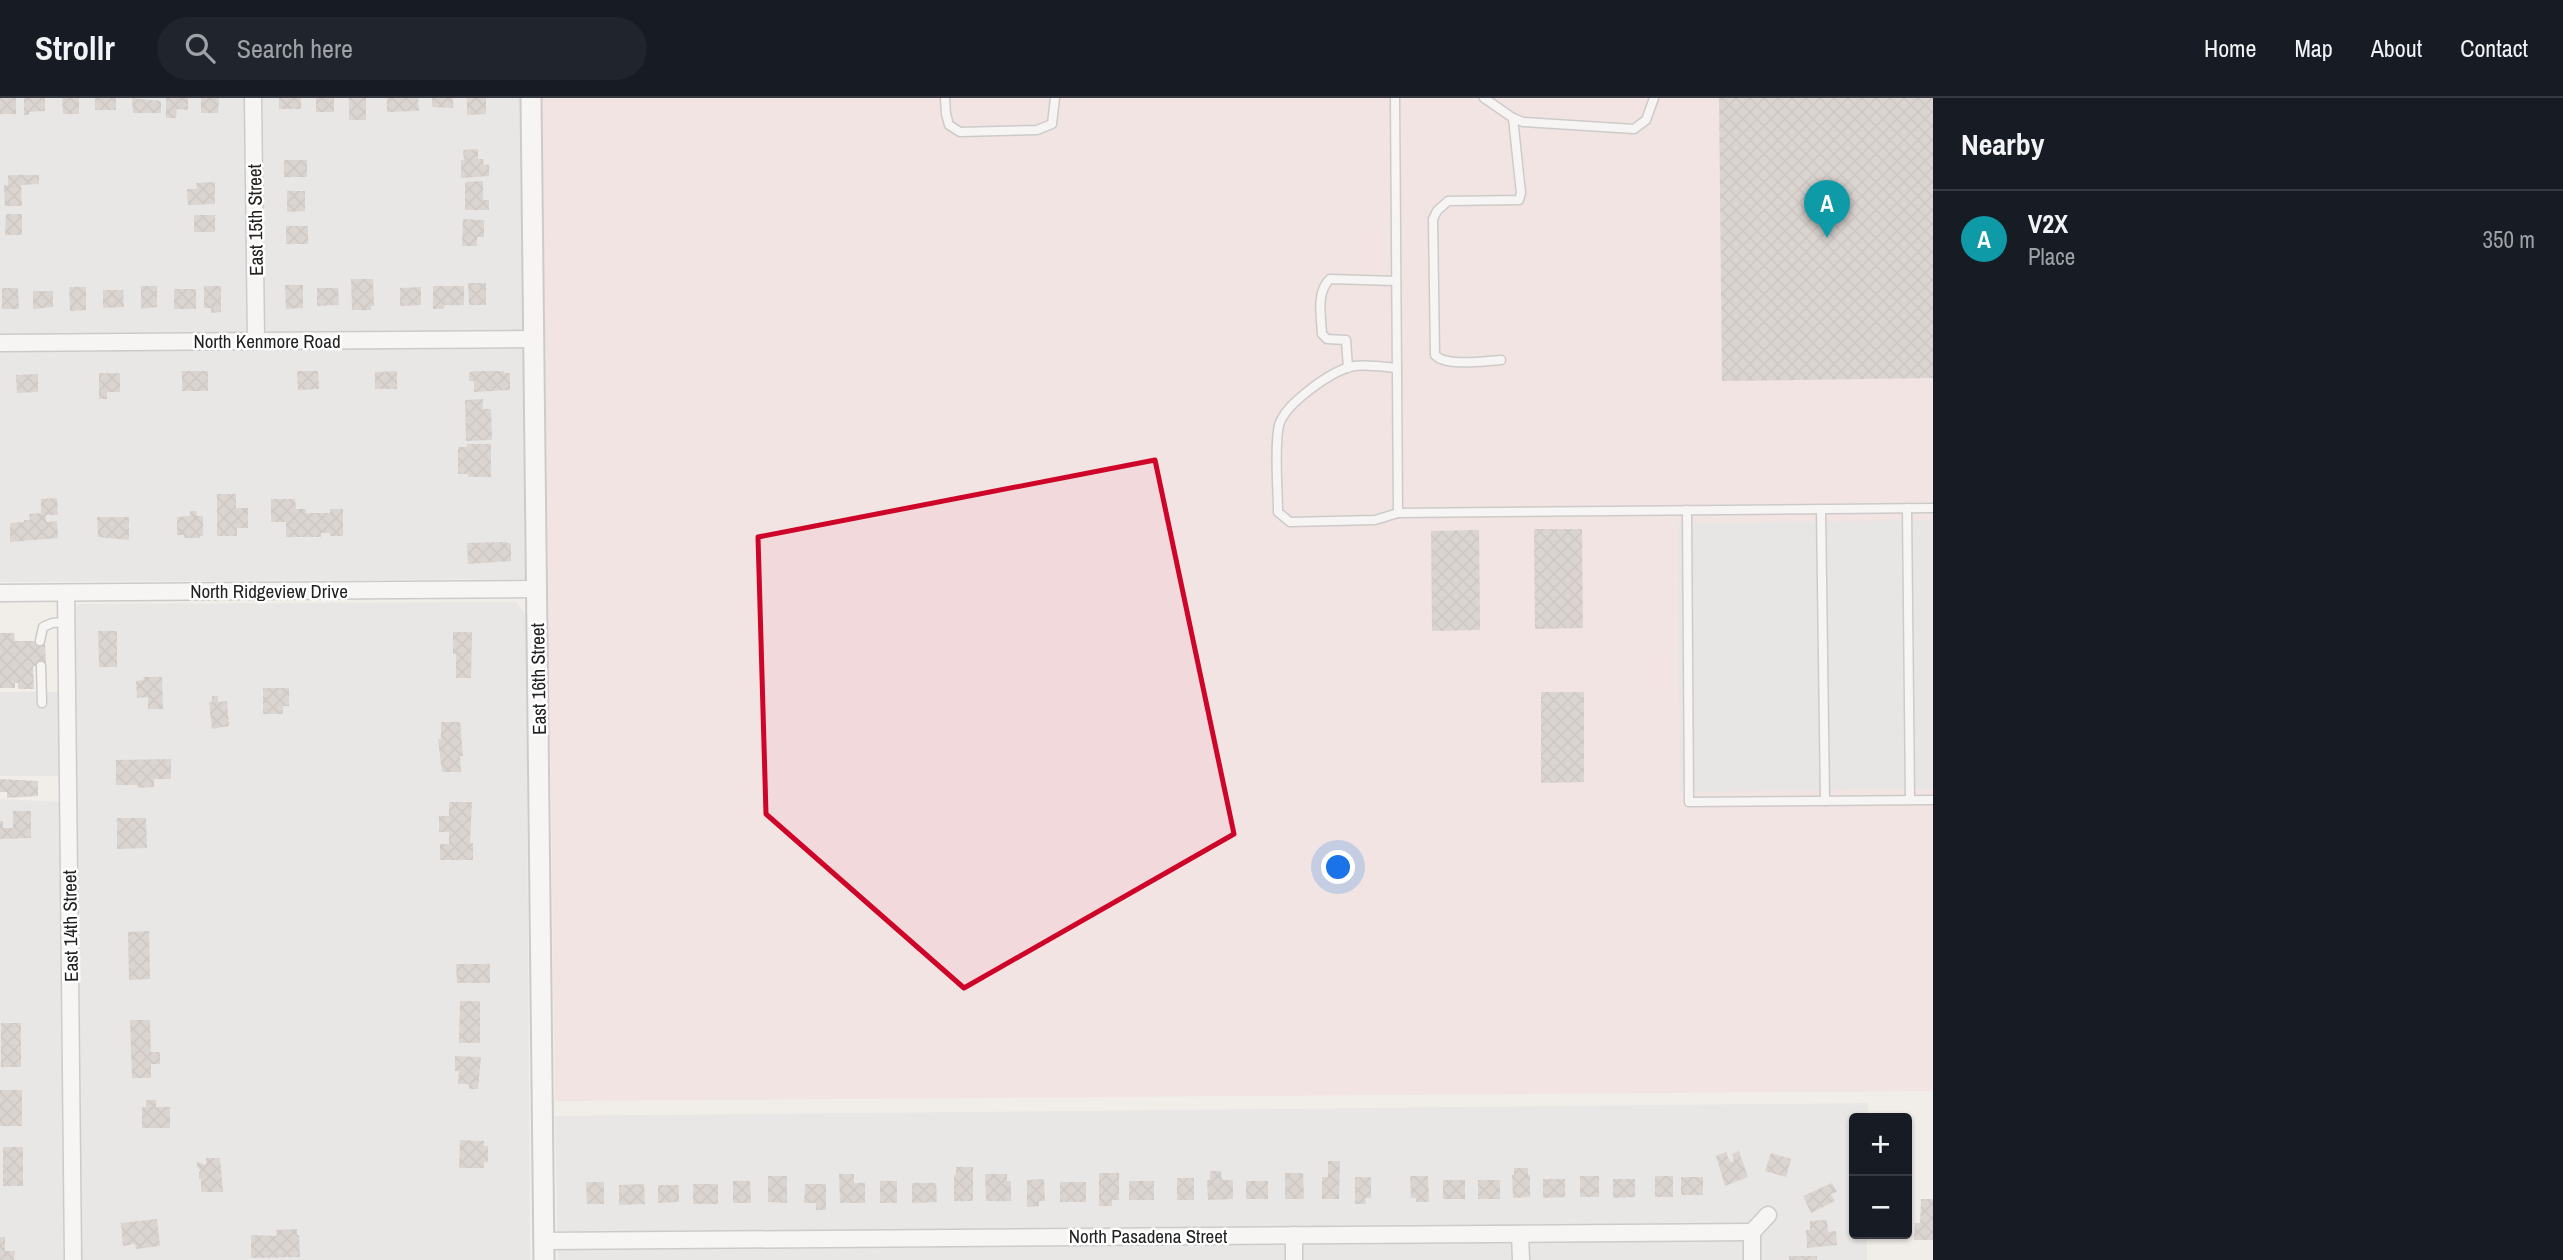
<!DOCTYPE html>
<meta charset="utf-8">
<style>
body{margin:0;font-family:"Archivo Narrow",sans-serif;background:#20242c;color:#f1f3f6}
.controls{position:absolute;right:21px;bottom:21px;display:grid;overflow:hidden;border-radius:7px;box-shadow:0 2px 5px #0004}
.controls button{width:63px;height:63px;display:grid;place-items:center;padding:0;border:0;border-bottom:2px solid #363941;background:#171b24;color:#f1f3f6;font:35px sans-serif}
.you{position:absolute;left:1339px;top:770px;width:24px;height:24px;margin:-18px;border:5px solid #fff;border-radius:50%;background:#1a73e8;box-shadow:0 0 0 10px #1a73e833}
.badge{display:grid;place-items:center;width:46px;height:46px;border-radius:50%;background:#7c3aed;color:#fff;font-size:23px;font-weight:700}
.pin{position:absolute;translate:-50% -58px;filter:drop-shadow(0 2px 4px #0008)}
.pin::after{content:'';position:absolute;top:37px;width:24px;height:21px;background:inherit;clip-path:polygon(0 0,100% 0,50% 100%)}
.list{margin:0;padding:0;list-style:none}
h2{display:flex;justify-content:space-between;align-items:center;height:91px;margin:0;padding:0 28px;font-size:30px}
h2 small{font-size:23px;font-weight:400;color:#9ea1a6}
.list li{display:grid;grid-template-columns:46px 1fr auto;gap:21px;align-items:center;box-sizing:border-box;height:98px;padding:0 28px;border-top:2px solid #363941}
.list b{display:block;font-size:26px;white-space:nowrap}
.list p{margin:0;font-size:23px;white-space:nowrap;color:#9ea1a6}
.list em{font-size:23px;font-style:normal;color:#9ea1a6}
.icon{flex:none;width:38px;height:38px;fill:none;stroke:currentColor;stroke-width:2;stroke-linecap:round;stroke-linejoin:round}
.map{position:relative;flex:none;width:1933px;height:1162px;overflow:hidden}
header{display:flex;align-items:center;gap:42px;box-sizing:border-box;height:98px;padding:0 35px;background:#171b24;border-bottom:2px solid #363941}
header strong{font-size:33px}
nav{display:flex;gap:38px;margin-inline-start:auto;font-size:24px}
.search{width:490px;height:63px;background:#20242c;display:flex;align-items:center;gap:18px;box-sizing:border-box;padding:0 24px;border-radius:38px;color:#9ea1a6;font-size:26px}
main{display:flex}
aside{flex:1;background:#171b24}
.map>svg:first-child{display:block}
.residential{fill:#dfdfdf}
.commercial{fill:#f1d9dc}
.parking{fill:#dedede}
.building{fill:url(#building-cross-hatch)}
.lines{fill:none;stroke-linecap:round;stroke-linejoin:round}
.service-casing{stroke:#a3a3a3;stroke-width:11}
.minor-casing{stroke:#a3a3a3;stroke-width:19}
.tertiary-casing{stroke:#a3a3a3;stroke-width:23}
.service{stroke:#fff;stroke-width:8}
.minor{stroke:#fff;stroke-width:16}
.tertiary{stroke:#fff;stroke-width:19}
.marked{fill:none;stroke:#ce0528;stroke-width:5;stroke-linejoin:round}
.labels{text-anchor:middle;stroke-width:5;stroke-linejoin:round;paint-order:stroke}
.street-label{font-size:19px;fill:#222;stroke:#fff}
</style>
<header>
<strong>Strollr</strong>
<div class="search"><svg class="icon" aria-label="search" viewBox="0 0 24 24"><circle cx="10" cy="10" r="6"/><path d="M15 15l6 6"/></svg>Search here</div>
<nav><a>Home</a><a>Map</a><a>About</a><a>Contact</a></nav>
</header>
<main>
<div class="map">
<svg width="1933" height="1162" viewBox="0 0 1933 1162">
<defs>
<pattern id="building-cross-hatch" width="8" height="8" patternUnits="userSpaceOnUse" patternTransform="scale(1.75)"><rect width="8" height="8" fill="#c2b8b5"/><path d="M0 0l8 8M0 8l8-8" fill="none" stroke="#a69e9b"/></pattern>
</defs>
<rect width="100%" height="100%" fill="#f1ede9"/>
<g class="residential">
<path d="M0,0H520L528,481L0,484Z"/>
<path d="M516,504L526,517L530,1162H82L74,509L79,506Z"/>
<path d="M0,701L62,704L68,1162H0Z"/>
<path d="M1868,1005V1020H1854V1136H1867V1162H558L555,1018Z"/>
</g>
<path class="commercial" d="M542,0H1933V993L555,1003Z"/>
<g class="parking">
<path d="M1933,422V691L1680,694L1677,425Z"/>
<rect x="0" y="594" width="65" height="84"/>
</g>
<g class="building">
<rect x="0" y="0" width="16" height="16"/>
<path d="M24,0H45V13L29,14V17H24Z"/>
<path d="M62,0H79V16H63Z"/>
<rect x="95" y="0" width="21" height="12"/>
<path d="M132,0L161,3V15H133Z"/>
<path d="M166,0H188V12L177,11L176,20H166Z"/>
<path d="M201,0H219L218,15H201Z"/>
<rect x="279" y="0" width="22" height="11"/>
<rect x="316" y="0" width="18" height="14"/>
<rect x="349" y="0" width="17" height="22"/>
<path d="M387,0H418L419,13L387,14Z"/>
<path d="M432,0H453V10L432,9Z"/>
<path d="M467,0H486V16L467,17Z"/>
<path d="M1719,0H1933V280L1722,283Z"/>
<path d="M478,51V61H483L484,67H489V78L461,80V62H464L463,52Z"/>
<rect x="284" y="62" width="23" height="17"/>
<path d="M8,77H39V86L21,87L22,108H5L4,87H8Z"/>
<path d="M483,83V102H489V112H465V84Z"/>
<path d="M215,84V106L188,107L187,91H197L196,85Z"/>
<path d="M287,93H305V113L287,114Z"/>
<path d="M6,116H22V137H5Z"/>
<rect x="194" y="117" width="21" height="17"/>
<path d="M463,121L484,122V139H477V148H462Z"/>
<rect x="286" y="128" width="22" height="18"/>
<path d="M351,181H373L374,208H371V212H352Z"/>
<path d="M468,185H486V207H469Z"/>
<path d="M285,187H303V210L286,211Z"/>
<path d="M141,188H157V209L141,211Z"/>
<path d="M204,188H221V214L211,215V210H204Z"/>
<path d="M433,188H464V207H444V211H433Z"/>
<path d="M69,189H86V212L70,213Z"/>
<path d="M421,189V207L400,208V190Z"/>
<path d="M2,190H18L19,211H2Z"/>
<path d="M317,190H338L339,207L317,208Z"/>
<rect x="174" y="191" width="22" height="20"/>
<path d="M103,192H123L124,209L103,210Z"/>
<path d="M33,193H53V209L33,211Z"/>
<rect x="182" y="273" width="26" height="20"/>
<path d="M297,273H318L319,291L298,292Z"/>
<path d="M397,273V291H375V274Z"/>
<path d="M473,273H504V275H510V292L474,294V283H469V275Z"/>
<path d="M99,275H120V294H107V301H99Z"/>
<path d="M38,276V294L17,295L16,277Z"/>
<path d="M483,301V311H491L492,342L466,343L465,302Z"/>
<path d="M467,346H491V379H468V376H458V349H467Z"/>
<path d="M217,396H236V410H248V430H237V438H217Z"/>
<path d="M57,400L58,417H46V424L57,423L58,440L10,444V425L24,424V422H30L29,416L41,415V401Z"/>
<path d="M271,401H295L296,411H306V415H330V411H343V438H330V435H321V439H286V424H271Z"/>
<path d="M190,413H196L197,418H203V438H200V440H184V437H177V419L190,418Z"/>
<path d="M97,419H129V442L98,439Z"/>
<path d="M1534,431H1582L1583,530L1535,531Z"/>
<path d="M1479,432L1480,532L1432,533L1431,433Z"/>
<path d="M505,444L511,446V463L468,466L467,445Z"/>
<path d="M98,533H117V569H99Z"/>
<path d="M453,534H472L471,580H456V556H453Z"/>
<path d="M0,535H14L15,543H45L46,568H33L34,591H18V585H15V590H0Z"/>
<path d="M143,579H162L163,611H148V599L137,600L136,583L144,582Z"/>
<path d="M263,590H289V608H283V616H263Z"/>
<path d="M1541,594H1584V684L1541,685Z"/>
<path d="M212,598H218V604L227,603L229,628L212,631L209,604H212Z"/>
<path d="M441,624H460L463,658H460L461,674H442L438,641H441Z"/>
<path d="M171,661V681H154V689L139,690L137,687H116V662Z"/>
<path d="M0,681L38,683V698L7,700V694H0Z"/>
<path d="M449,704H472L470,745H473V762H440V746H449V734H439V718H449Z"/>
<path d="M13,713H31V740L0,741V723H3V730H13Z"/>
<path d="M117,720H146L147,750L117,751Z"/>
<path d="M149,833L150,881L129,882L128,834Z"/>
<path d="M456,866H490V885H457Z"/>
<path d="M460,903H480V945H459Z"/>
<path d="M130,922H150L151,954H160V966H151V980H132Z"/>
<rect x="1" y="925" width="20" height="44"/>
<path d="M455,958L481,959L478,991H469V986H458L459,973H455Z"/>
<rect x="0" y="992" width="22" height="36"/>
<path d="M146,1002H156V1009H170V1030H142V1009H146Z"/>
<path d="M460,1042L484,1043V1048H488V1064H484V1070H459Z"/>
<rect x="3" y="1049" width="20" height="39"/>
<path d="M1739,1053L1748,1079L1725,1088L1716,1058L1726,1054L1730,1064L1734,1063L1732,1056Z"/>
<path d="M1771,1055L1791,1061L1786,1079L1765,1073Z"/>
<path d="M206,1060H220L223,1094H201V1081H199V1074L201,1072L197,1069V1064L206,1067Z"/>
<path d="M1328,1063H1340L1339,1101H1322V1079H1328Z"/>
<path d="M956,1069H973V1103H954V1077H956Z"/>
<path d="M1514,1070H1528V1077H1530V1099L1513,1100L1512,1077H1514Z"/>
<path d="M1210,1073H1221L1222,1082H1233V1101L1208,1102L1207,1082H1210Z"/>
<path d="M1099,1075H1119V1102H1112V1108H1099Z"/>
<path d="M1285,1075H1303L1304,1101H1285Z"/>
<path d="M839,1076H854V1085H865V1105H840Z"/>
<path d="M985,1076H1007V1083H1011V1103H986Z"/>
<path d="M768,1078H787V1105L768,1104Z"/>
<path d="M1410,1078H1428L1429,1104H1416V1100H1411Z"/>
<rect x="1580" y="1078" width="19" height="21"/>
<rect x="1655" y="1078" width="18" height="21"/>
<path d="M1355,1079H1371V1100H1365L1366,1106H1355Z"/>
<rect x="1681" y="1079" width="22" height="18"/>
<rect x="1177" y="1080" width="17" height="22"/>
<path d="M1044,1081L1045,1103H1039V1108L1027,1109V1082Z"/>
<path d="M1543,1081H1565V1099L1543,1100Z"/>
<path d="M1613,1081H1635V1099L1613,1100Z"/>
<rect x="1443" y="1082" width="22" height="19"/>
<rect x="1478" y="1082" width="22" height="19"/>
<path d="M733,1083H750L751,1105H733Z"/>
<rect x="880" y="1083" width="17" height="22"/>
<rect x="1129" y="1083" width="25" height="19"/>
<rect x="1246" y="1083" width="22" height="18"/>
<path d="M586,1084H604V1106H587Z"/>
<rect x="1060" y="1084" width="26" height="20"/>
<path d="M912,1085H936L937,1104L912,1105Z"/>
<path d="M1832,1085L1837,1094L1831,1096L1835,1103L1811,1115L1803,1098Z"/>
<path d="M644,1086L645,1106L619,1107V1087Z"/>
<rect x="693" y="1086" width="25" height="20"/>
<path d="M805,1086H826V1112H816V1105H804Z"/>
<path d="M658,1087H679V1104L658,1105Z"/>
<path d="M1921,1101H1933V1142H1914L1915,1125H1920Z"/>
<path d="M157,1121L160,1148L136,1151L135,1146L123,1148L121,1125Z"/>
<path d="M1827,1122L1828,1134L1836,1133L1837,1147L1807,1150L1806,1132H1810V1123Z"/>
<path d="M297,1131V1137H299L300,1159L251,1160V1137L277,1138L276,1132Z"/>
<path d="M0,1139H5V1153H15L14,1162H0Z"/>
<rect x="1789" y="1158" width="28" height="4"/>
</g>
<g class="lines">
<g class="service-casing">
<g id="service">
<path d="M945,0L946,16L949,27L960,34L1037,32L1052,26L1055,0"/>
<path d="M1395,0L1398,415L1933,410"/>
<path d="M1484,0L1513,20L1523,24L1634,31L1646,22L1654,0"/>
<path d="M1501,262C1485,263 1446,269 1435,257L1433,121L1437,113L1448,103L1519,102L1521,95L1513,20"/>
<path d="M1348,270L1346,242L1327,241L1322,236C1321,217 1316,194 1330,181L1396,183"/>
<path d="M1397,270C1384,269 1367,266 1354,268C1332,272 1285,306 1279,327C1274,350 1278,390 1278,414L1290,424L1375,422L1398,415"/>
<path d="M1907,410L1910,702"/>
<path d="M1821,411L1825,703"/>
<path d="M1687,412L1689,704L1933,702"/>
<path d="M40,543L43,529L52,525L67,524"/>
<path d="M41,568L42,605"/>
</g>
</g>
<g class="minor-casing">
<g id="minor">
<path d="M253,0L256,243"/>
<path d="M0,245L534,241"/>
<path d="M0,495L537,491"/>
<path d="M66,495L73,1162"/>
<path d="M1752,1134V1162"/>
<path d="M1752,1134L1768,1117"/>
<path d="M1520,1136L1521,1162"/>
<path d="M1294,1137V1162"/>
<path d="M544,1143L1752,1134"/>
</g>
</g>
<g class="tertiary-casing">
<path id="tertiary" d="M531,0L544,1162"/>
</g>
<use href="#service" class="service"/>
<use href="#minor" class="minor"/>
<use href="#tertiary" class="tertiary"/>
</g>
<path d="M0 0H1933V1162H0ZM1155,362L1234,736L964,890L766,716L758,439Z" fill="#f1ede9" fill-opacity=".55" fill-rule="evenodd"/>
<path class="marked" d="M1155,362L1234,736L964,890L766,716L758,439Z"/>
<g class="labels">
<g class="street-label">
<text transform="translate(255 122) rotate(-91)" y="7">East 15th Street</text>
<text x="267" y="250">North Kenmore Road</text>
<text x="269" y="500">North Ridgeview Drive</text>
<text transform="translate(538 581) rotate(-91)" y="7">East 16th Street</text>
<text transform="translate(70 828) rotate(-91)" y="7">East 14th Street</text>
<text x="1148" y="1145">North Pasadena Street</text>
</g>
</g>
</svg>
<div class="controls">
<button>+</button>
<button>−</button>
</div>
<div class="you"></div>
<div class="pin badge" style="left:1827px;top:140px;background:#0f9aa8">A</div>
</div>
<aside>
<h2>Nearby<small></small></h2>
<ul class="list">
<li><span class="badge" style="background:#0f9aa8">A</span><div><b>V2X</b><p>Place</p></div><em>350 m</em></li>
</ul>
</aside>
</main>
